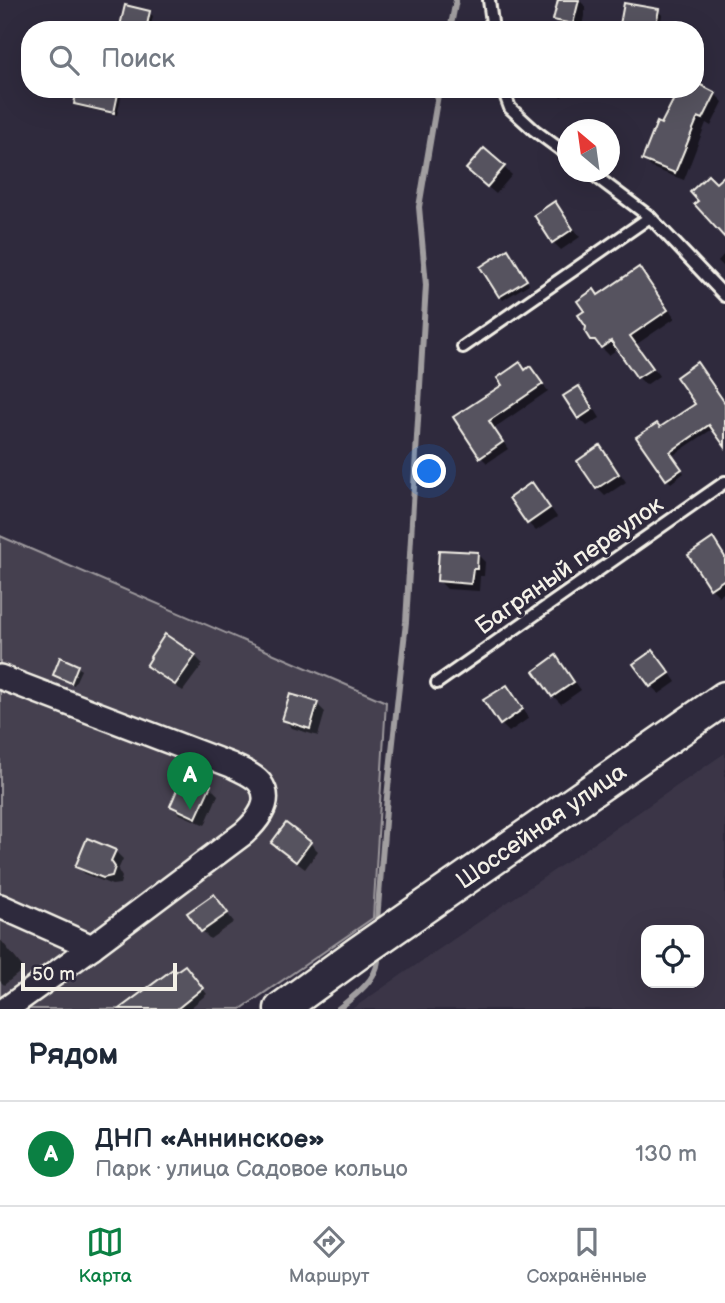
<!DOCTYPE html>
<html lang="ru">
<meta charset="utf-8">
<style>
body{margin:0;font-family:"Balsamiq Sans",sans-serif;background:#f6f6f7;color:#1f2937}
.controls{position:absolute;right:21px;bottom:21px;display:grid;overflow:hidden;border-radius:14px;box-shadow:0 7px 28px #0002}
.controls button{width:63px;height:63px;display:grid;place-items:center;padding:0;border:0;border-bottom:2px solid #e0e1e3;background:#fff;color:#1f2937;font:35px sans-serif}
.compass{position:absolute;left:557px;top:119px;width:63px;height:63px;border-radius:50%;background:#fff;box-shadow:0 7px 28px #0002;rotate:331deg}
.scale{position:absolute;left:21px;bottom:18px;width:156px;box-sizing:border-box;padding-left:7px;border:4px solid #f4f1e8;border-top:0;font-size:19px;line-height:24px;white-space:nowrap;color:#f4f1e8;-webkit-text-stroke:5px #2f2a3d;paint-order:stroke}
.you{position:absolute;left:430px;top:472px;width:24px;height:24px;margin:-18px;border:5px solid #fff;border-radius:50%;background:#1a73e8;box-shadow:0 0 0 10px #1a73e833}
.badge{display:grid;place-items:center;width:46px;height:46px;border-radius:50%;background:#0b8043;color:#fff;font-size:23px;font-weight:700}
.pin{position:absolute;translate:-50% -58px;filter:drop-shadow(0 2px 4px #0008)}
.pin::after{content:'';position:absolute;top:37px;width:24px;height:21px;background:inherit;clip-path:polygon(0 0,100% 0,50% 100%)}
.list{margin:0;padding:0;list-style:none}
h2{display:flex;justify-content:space-between;align-items:center;height:91px;margin:0;padding:0 28px;font-size:30px}
h2 small{font-size:23px;font-weight:400;color:#747a83}
.list li{display:grid;grid-template-columns:46px 1fr auto;gap:21px;align-items:center;box-sizing:border-box;height:105px;padding:0 28px;border-top:2px solid #e0e1e3}
.list b{display:block;font-size:26px;white-space:nowrap}
.list p{margin:0;font-size:23px;white-space:nowrap;color:#747a83}
.list em{font-size:23px;font-style:normal;color:#747a83}
.icon{flex:none;width:38px;height:38px;fill:none;stroke:currentColor;stroke-width:2;stroke-linecap:round;stroke-linejoin:round}
.map{position:relative;flex:none;width:725px;height:1009px;overflow:hidden}
.search{position:absolute;background:#fff;box-shadow:0 7px 28px #0002;left:21px;right:21px;top:21px;height:77px;display:flex;align-items:center;gap:18px;box-sizing:border-box;padding:0 24px;border-radius:28px;color:#747a83;font-size:26px}
.sheet{height:196px;background:#fff}
nav{display:flex;justify-content:space-around;align-items:center;box-sizing:border-box;height:98px;border-top:2px solid #e0e1e3;background:#fff;font-size:19px;color:#747a83}
nav a{display:grid;justify-items:center;gap:4px}
nav .on{color:#0b8043}
.map>svg:first-child{display:block}
.built{fill:#3b3647;fill-rule:evenodd}
.green{fill:#454050;stroke:#9c989c;stroke-width:2}
.shadow{fill:#0007}
.lines{fill:none;stroke-linecap:round;stroke-linejoin:round}
.stream{stroke:#a19ea0;stroke-width:6}
.building{fill:#56525f;stroke:#f4f1e8;stroke-width:2}
.lane-casing{stroke:#f4f1e8;stroke-width:16}
.street-casing{stroke:#f4f1e8;stroke-width:28}
.secondary-casing{stroke:#f4f1e8;stroke-width:37}
.lane{stroke:#2f2a3d;stroke-width:10}
.street{stroke:#2f2a3d;stroke-width:23}
.secondary{stroke:#2f2a3d;stroke-width:32}
.labels{text-anchor:middle;stroke-width:7;stroke-linejoin:round;paint-order:stroke}
.street-label{font-size:24px;fill:#f4f1e8;stroke:#2f2a3d}
</style>
<div class="map">
<svg width="725" height="1009" viewBox="0 0 725 1009">
<rect width="100%" height="100%" fill="#2f2a3d"/>
<filter id="ink" filterUnits="userSpaceOnUse"><feTurbulence type="fractalNoise" baseFrequency=".0143" numOctaves="2"/><feDisplacementMap in="SourceGraphic" scale="14" xChannelSelector="R" yChannelSelector="G"/><feConvolveMatrix kernelMatrix="1 2 1 2 8 2 1 2 1" color-interpolation-filters="sRGB"/></filter>
<g filter="url(#ink)">
<path class="built" d="M725,753V1009H352ZM646,930H699V983H646Z"/>
<path class="green" d="M0,536L386,702L373,918L241,1009H0Z"/>
<g class="shadow">
<path d="M560,0H579L586,7L581,30L563,27L555,19Z"/>
<path d="M658,11L662,15L659,30H621Z"/>
<path d="M149,13L153,16L150,30H121Z"/>
<path d="M79,89H123L117,115L79,107L76,103Z"/>
<path d="M544,89H565L562,97Z"/>
<path d="M715,94L723,102L711,126L706,123L684,180L652,168L644,160L662,126Z"/>
<path d="M485,150L512,175L496,194L476,177Z"/>
<path d="M554,203L562,211L580,237L561,250L553,242Z"/>
<path d="M725,253V268L718,261Z"/>
<path d="M511,255L529,284L503,300L500,296Z"/>
<path d="M639,270L647,277L675,318L637,344L659,376L646,385L638,377L619,348L609,355L592,338L599,296Z"/>
<path d="M520,364L526,371L536,375L548,391L494,428L508,449L487,463L481,457L455,418L504,386Z"/>
<path d="M579,388L587,396L600,418L587,426L579,418Z"/>
<path d="M725,404V444L714,428L672,456L684,473L671,483L667,479L660,429Z"/>
<path d="M600,447L608,455L626,482L605,496L597,488Z"/>
<path d="M532,485L540,493L557,517L536,531L528,523L512,499Z"/>
<path d="M712,541L725,555V592L719,596L711,588Z"/>
<path d="M477,554L485,562L484,576H480L479,591L447,589L439,581Z"/>
<path d="M653,652L661,660L676,682L659,694L651,686Z"/>
<path d="M195,656L203,664L183,691L156,674L148,666Z"/>
<path d="M556,658L564,666L581,690L561,704L553,696Z"/>
<path d="M77,666L81,670L74,685L58,678L55,675Z"/>
<path d="M506,687L514,695L529,718L509,732L501,724Z"/>
<path d="M317,704L325,712L318,736L292,728L284,720Z"/>
<path d="M210,787L218,795L205,825L180,814L172,806Z"/>
<path d="M273,843H310L318,851L305,869L281,851Z"/>
<path d="M115,851L123,859L118,870L122,877L120,884L112,885L85,874L77,866Z"/>
<path d="M214,896L234,922L210,939L202,931Z"/>
<path d="M0,939L24,969L4,985L0,981Z"/>
<path d="M190,973L207,994L189,1009H122L176,974Z"/>
</g>
<g class="lines">
<g class="stream">
<path d="M450,30L456,0"/>
<path d="M377,920L387,797L406,622L426,285L419,207L439,89"/>
<path d="M338,1009C353,997 376,981 378,961"/>
</g>
</g>
<g class="building">
<path d="M558,0H579L573,24L553,20Z"/>
<path d="M624,3L659,9L655,30H619Z"/>
<path d="M125,5L150,11L146,30H119Z"/>
<path d="M695,82L716,93L703,119L698,117L675,173L642,160L657,122L661,124L679,89H695Z"/>
<path d="M77,89H119L114,113L74,104Z"/>
<path d="M484,148L505,166L487,187L466,169Z"/>
<path d="M708,175L716,183L725,175V238L694,204L698,201L690,192Z"/>
<path d="M555,201L573,229L552,243L534,215Z"/>
<path d="M508,249L527,280L499,297L480,267Z"/>
<path d="M639,267L668,310L630,336L653,368L637,378L611,341L601,348L595,340H590L585,332L586,327L578,315L584,311L577,301L594,289L598,295Z"/>
<path d="M520,362L525,370L530,366L543,384L489,421L503,442L480,458L453,417L502,385L497,378Z"/>
<path d="M697,362L725,403V447L709,425L670,452L682,469L666,480L636,437L657,423L660,427L695,404L676,377Z"/>
<path d="M579,386L593,409L578,419L563,396Z"/>
<path d="M600,445L619,474L596,489L577,461Z"/>
<path d="M532,482L550,508L527,524L509,498Z"/>
<path d="M713,538L725,557V579L710,589L688,555Z"/>
<path d="M439,550L478,552L477,569H473L471,584L437,581Z"/>
<path d="M165,634L196,655L175,685L146,666L151,658L150,657Z"/>
<path d="M653,650L670,673L650,687L633,664Z"/>
<path d="M556,655L574,682L552,697L534,671Z"/>
<path d="M60,657L78,665L71,683L53,675Z"/>
<path d="M507,685L523,709L500,725L483,700Z"/>
<path d="M290,694L318,702L310,729L282,720Z"/>
<path d="M184,774L211,785L196,818L170,806Z"/>
<path d="M286,823L311,842L296,862L271,843Z"/>
<path d="M87,838L116,850L111,861L115,867L112,876L103,878L75,867Z"/>
<path d="M214,894L228,913L201,932L187,913Z"/>
<path d="M185,965L203,988L177,1009H119L173,969L175,972Z"/>
</g>
<g class="lines">
<g class="lane-casing">
<g id="lane">
<path d="M489,0L493,30"/>
<path d="M503,89L510,108L534,130L568,155"/>
<path d="M590,172L650,217L725,296"/>
<path d="M463,347L650,217"/>
<path d="M437,683L725,482"/>
</g>
</g>
<g class="street-casing">
<g id="street">
<path d="M0,677L231,765C240,770 254,775 260,783C274,802 257,821 244,833L92,947L6,1009"/>
<path d="M0,906L92,947"/>
</g>
</g>
<g class="secondary-casing">
<g id="secondary">
<path id="s1" d="M281,1009L358,953L725,698"/>
</g>
</g>
<use href="#lane" class="lane"/>
<use href="#street" class="street"/>
<use href="#secondary" class="secondary"/>
</g>
</g>
<g class="labels">
<g class="street-label">
<text transform="translate(569 565) rotate(-35)" y="8">Багряный переулок</text>
<text dy="8" stroke="none"><textPath href="#s1" startOffset="318">Шоссейная улица</textPath></text>
</g>
</g>
</svg>
<div class="controls">
<button><svg class="icon" aria-label="locate" viewBox="0 0 24 24"><circle cx="12" cy="12" r="6"/><path d="M12 2v4M12 18v4M2 12h4M18 12h4"/></svg></button>
</div>
<svg class="compass" viewBox="-18 -18 36 36"><path d="M0-13l5 13h-10z" fill="#e53935"/><path d="M0 13l5-13h-10z" fill="#747a83"/></svg>
<div class="scale">50 m</div>
<div class="you"></div>
<div class="pin badge" style="left:190px;top:810px">A</div>
<div class="search"><svg class="icon" aria-label="search" viewBox="0 0 24 24"><circle cx="10" cy="10" r="6"/><path d="M15 15l6 6"/></svg>Поиск</div>
</div>
<section class="sheet">
<h2>Рядом<small></small></h2>
<ul class="list">
<li><span class="badge">A</span><div><b>ДНП «Аннинское»</b><p>Парк · улица Садовое кольцо</p></div><em>130 m</em></li>
</ul>
</section>
<nav>
<a class="on"><svg class="icon" aria-label="map" viewBox="0 0 24 24"><path d="M3 6l6-2 6 2 6-2v14l-6 2-6-2-6 2zM9 4v14M15 6v14"/></svg>Карта</a>
<a><svg class="icon" aria-label="directions" viewBox="0 0 24 24"><path d="M12 3l9 9-9 9-9-9zM9 14v-3h6M13 9l2 2-2 2"/></svg>Маршрут</a>
<a><svg class="icon" aria-label="saved" viewBox="0 0 24 24"><path d="M7 4h10v16l-5-4-5 4z"/></svg>Сохранённые</a>
</nav>
